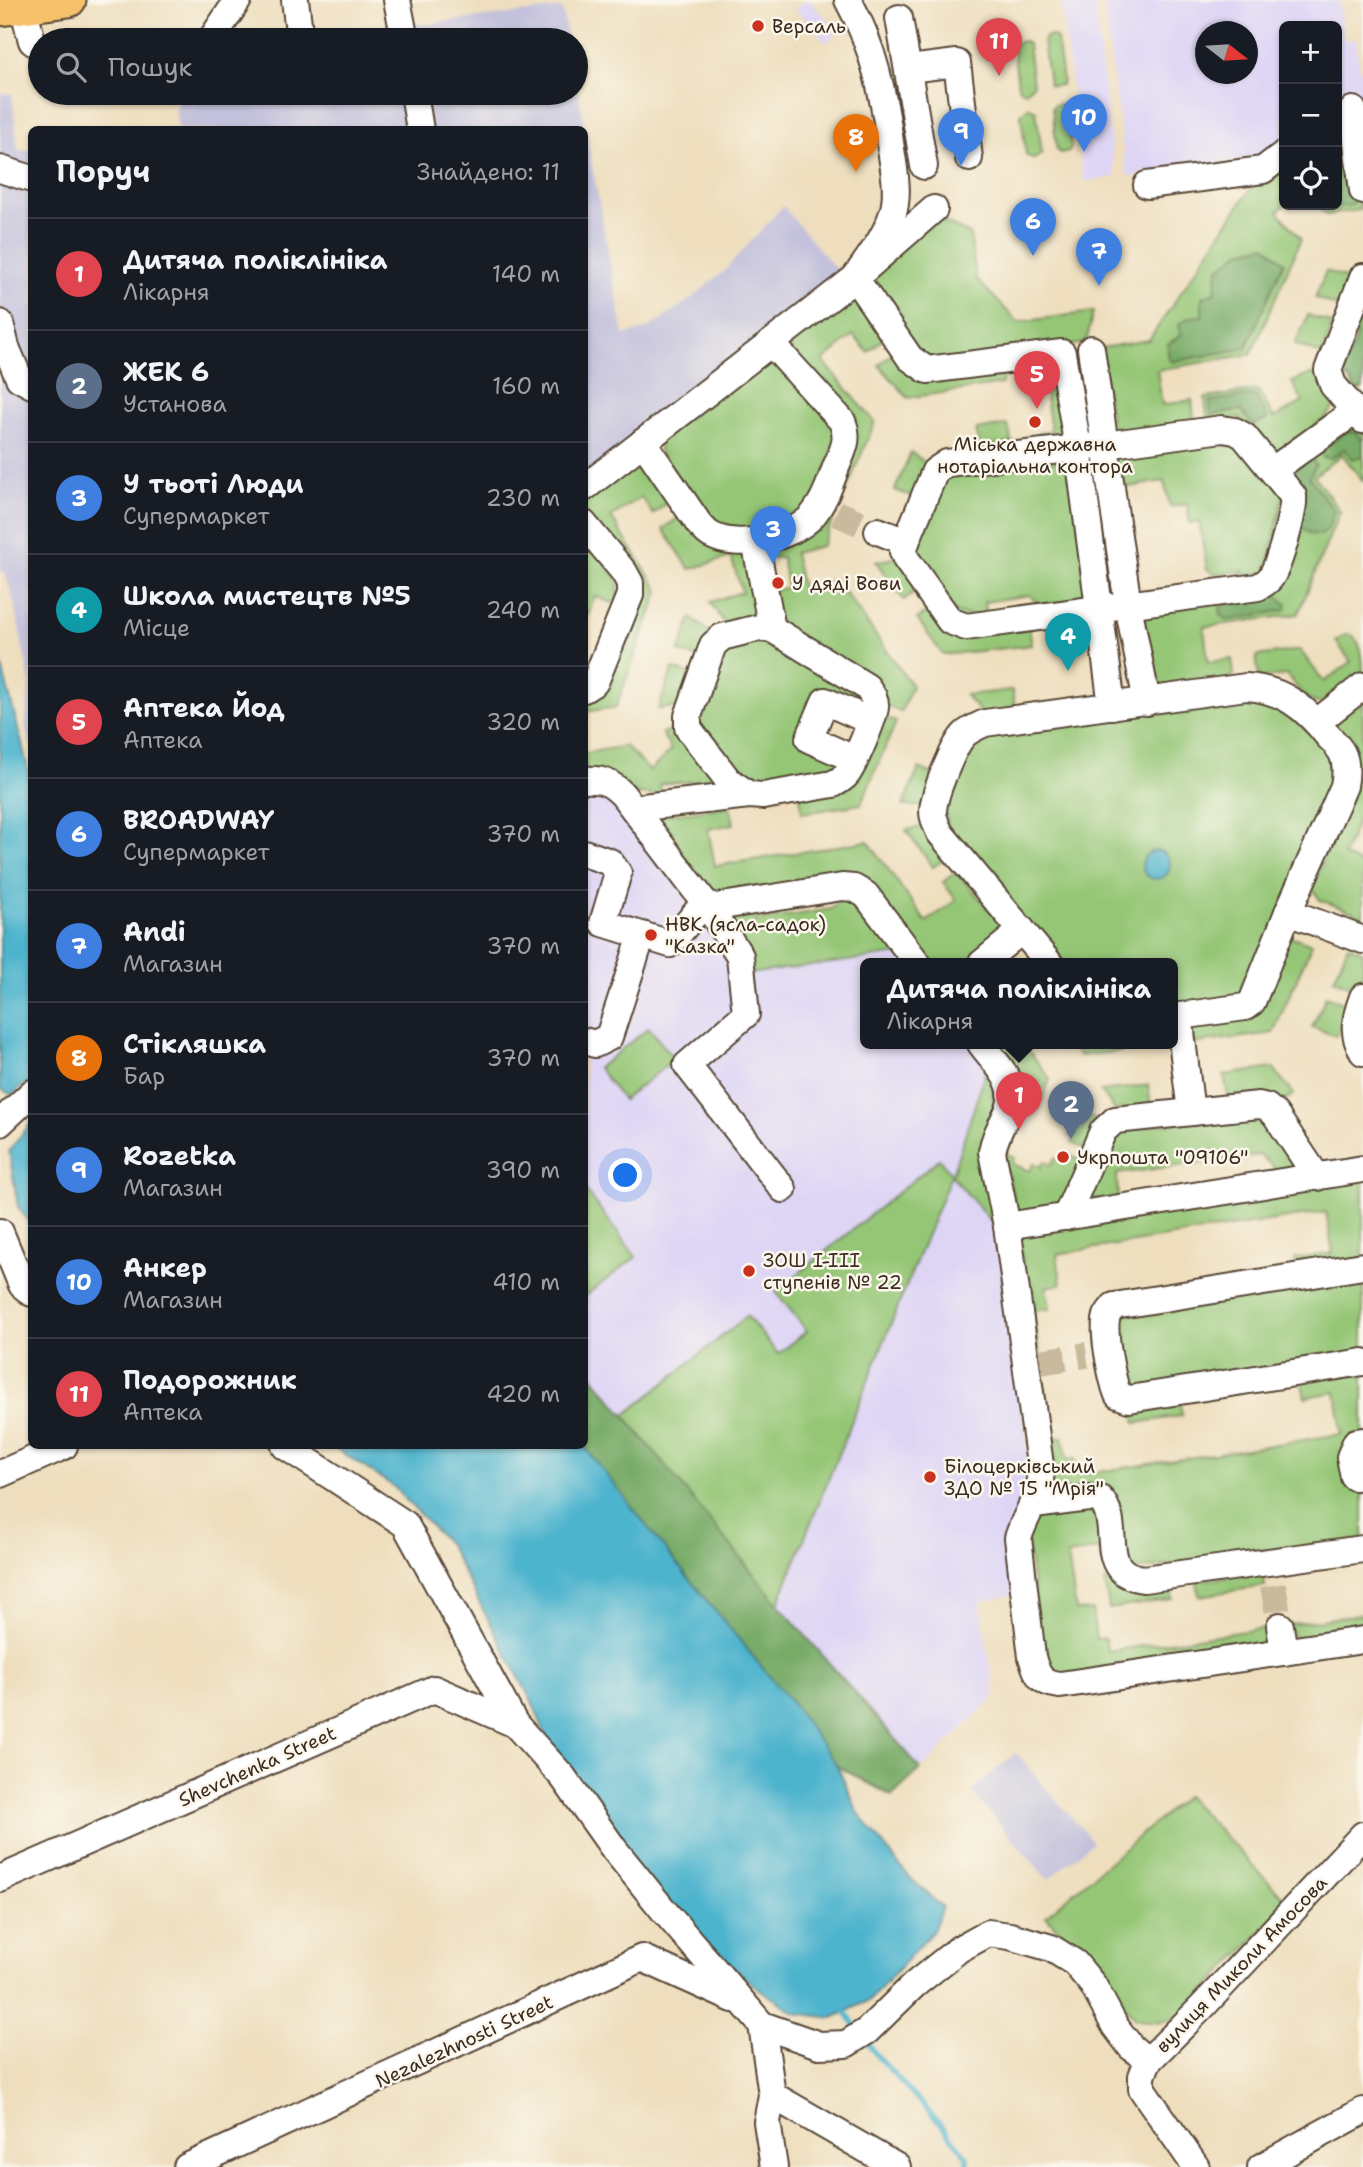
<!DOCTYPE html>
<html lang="uk">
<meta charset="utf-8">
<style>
body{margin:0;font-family:"Shantell Sans",sans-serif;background:#242831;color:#f1f3f6}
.controls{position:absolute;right:21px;top:21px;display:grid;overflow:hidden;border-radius:10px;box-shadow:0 2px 5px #0004}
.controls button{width:63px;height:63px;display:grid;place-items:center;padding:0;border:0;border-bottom:2px solid #363941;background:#171b24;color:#f1f3f6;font:35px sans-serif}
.compass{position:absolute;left:1195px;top:21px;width:63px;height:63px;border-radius:50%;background:#171b24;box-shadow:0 2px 5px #0004;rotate:107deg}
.you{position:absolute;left:626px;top:1176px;width:24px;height:24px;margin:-18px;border:5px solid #fff;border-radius:50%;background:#1a73e8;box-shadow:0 0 0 10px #1a73e833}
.badge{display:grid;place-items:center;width:46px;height:46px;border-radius:50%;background:#0f766e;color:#fff;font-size:23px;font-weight:700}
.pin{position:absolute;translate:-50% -58px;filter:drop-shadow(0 2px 4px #0008)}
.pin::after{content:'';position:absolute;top:37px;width:24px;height:21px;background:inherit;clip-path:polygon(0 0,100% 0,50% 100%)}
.popup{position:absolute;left:860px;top:958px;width:318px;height:91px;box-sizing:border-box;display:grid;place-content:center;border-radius:10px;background:#171b24;filter:drop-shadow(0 2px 5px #0005);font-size:23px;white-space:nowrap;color:#9ea1a6}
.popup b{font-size:26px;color:#f1f3f6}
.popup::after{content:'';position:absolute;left:50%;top:100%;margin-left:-14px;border:14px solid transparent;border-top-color:#171b24}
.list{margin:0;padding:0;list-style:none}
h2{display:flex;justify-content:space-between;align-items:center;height:91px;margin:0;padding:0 28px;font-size:30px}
h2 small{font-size:23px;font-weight:400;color:#9ea1a6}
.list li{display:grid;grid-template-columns:46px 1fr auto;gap:21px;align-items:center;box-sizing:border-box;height:112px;padding:0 28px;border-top:2px solid #363941}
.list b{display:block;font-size:26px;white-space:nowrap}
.list p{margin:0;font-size:23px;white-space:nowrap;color:#9ea1a6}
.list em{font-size:23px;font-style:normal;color:#9ea1a6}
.icon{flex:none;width:38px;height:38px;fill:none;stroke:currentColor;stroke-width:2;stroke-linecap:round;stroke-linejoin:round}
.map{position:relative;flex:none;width:1363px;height:2167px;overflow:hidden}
.search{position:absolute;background:#171b24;box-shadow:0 2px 5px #0004;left:28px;top:28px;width:560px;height:77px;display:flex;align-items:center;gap:18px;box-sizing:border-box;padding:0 24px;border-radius:38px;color:#9ea1a6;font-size:26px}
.panel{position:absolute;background:#171b24;box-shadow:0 2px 5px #0004;left:28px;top:126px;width:560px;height:1323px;border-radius:10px}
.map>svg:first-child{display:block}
.built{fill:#ded5f5;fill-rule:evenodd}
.industrial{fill:#c3c1db}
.green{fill:#95c676;stroke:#68784a;stroke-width:2}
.forest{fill:#78ab67;stroke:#5a6a42;stroke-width:2}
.water{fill:#4eb4cd;stroke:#446f76;stroke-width:2}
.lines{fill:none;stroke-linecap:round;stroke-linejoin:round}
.stream{stroke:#4eb4cd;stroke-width:5}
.minor-tunnel{stroke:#caba9d;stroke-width:26;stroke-dasharray:26 13;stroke-linecap:butt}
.minor-casing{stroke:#564536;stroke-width:30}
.major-casing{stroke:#564536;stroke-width:37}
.minor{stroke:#fff;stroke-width:26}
.major{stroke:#f5c16b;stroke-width:33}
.poi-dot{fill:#c8321e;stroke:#fbf7ec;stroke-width:2.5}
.labels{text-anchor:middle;stroke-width:5;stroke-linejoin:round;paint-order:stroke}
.poi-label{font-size:19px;fill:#3b2a1e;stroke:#fbf7ec;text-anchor:start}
.street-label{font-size:19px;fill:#3b2a1e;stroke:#fbf7ec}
</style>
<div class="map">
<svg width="1363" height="2167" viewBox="0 0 1363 2167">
<rect width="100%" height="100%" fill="#fbf7ec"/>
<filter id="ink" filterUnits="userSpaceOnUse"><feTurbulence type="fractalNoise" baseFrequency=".0143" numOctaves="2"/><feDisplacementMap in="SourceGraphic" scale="14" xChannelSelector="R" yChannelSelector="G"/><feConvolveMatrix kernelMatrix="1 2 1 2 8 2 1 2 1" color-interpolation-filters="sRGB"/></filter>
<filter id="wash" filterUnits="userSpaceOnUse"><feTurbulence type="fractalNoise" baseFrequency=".00686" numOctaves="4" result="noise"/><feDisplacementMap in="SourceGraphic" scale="28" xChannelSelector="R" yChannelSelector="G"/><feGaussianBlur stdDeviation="1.57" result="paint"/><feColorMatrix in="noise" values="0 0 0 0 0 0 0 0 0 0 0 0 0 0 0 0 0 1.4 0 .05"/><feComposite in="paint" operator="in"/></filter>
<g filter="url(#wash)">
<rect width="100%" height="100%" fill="#eedebd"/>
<g class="built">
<path d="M805,0H809L838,31L826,43L795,9Z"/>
<path d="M1061,0H1094L1115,177L1083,181Z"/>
<path d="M1103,0H1339L1344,40L1356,39L1360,72H1363V103L1337,106V26H1284V154L1127,176ZM1206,32H1248V74H1206Z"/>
<path d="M600,791L611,797L702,913L901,954L909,964H865V1044H972L988,1065L997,1228L1031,1470L1014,1594L980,1602L995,1697L921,1769L778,1604L585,1367L584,792Z"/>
</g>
<g class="industrial">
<path d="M562,8L568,40H294L390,28Z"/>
<path d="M576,80L624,335L647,329L692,298L724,271L783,206L838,272L773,325L692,397L585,477L584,130L178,129L175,108L184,93H576Z"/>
<path d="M12,93L18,151L32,150L31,748L25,726L30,684L15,606L5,572H0V94Z"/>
<path d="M1016,1753L1093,1842L1048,1880L971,1791Z"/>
</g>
<g class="green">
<path d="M1051,36L1057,39L1063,81L1061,85L1052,86L1049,84L1043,41L1046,37Z"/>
<path d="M1024,41L1028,44L1033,85L1026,91L1021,90L1018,86L1013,47L1016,43Z"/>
<path d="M1060,104L1066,107L1071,147L1069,151L1061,153L1057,150L1052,108L1054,105Z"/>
<path d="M1028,107L1036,111L1042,153L1034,159L1026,155L1021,114Z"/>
<path d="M1341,122L1350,127L1360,210L1326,215L1317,205H1337V124Z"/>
<path d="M1284,164L1285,205L1278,211L1301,239L1251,354L1157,370L1162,405L1192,400L1194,419L1192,425L1113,437L1100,348L1149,340L1263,170Z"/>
<path d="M933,217L970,234L976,279L1018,322L1093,312L1086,343L942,363L926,361L871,287L872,269Z"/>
<path d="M1326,271L1351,280L1340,308L1315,298Z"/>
<path d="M851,291L883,339L868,352L853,335L823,361L875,422L839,507L826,502L854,437L785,341Z"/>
<path d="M1308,315L1333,324L1322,355L1295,344Z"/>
<path d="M895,351L906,366L1053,363L1068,437L980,447L976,430L1008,425L1012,443L1038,438V433L1051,431L1043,377L1029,379L1027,373L1002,377V384L908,398L879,365Z"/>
<path d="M769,358L840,430L817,495L798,517L760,531L715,527L659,452V439Z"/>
<path d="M1311,374L1317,376L1335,405L1327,417L1279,450L1265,447L1238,417L1218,421L1210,420L1207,416L1205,398L1258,390L1274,418L1303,402L1292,382Z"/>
<path d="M1350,426L1363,432V481L1342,454L1314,476L1340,511L1298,614L1204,627L1208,662L1232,659L1234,675L1230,680L1157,692L1142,611L1256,595L1291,482V469Z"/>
<path d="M1227,436L1284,492L1266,572L1245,576L1243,571L1215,574L1207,569L1199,522L1190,524L1187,504L1170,507L1164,481L1117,489L1114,456Z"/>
<path d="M911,452L931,467L917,499L895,490Z"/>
<path d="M638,457L673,498L653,514L641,497L611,517L659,591L616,707L585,712L584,697L636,594L585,515V497Z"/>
<path d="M1068,460L1089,590L1085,600L1041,608L1030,595L984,602L986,616L958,615L916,561L913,545L948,472Z"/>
<path d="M821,514L833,519L822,546L794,553L802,588L836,580L912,686L901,712L883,704L778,622L773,590L787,588L782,557L767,559L765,545Z"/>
<path d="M682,515L749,548L764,619L726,626L710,602L742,592L731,557L690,569L663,529Z"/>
<path d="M585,534L619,582L618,599L612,603L595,596L585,624Z"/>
<path d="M898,557L919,588L904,600L876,562Z"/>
<path d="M932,608L1029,626L1032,645L943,655L917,619Z"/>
<path d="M691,618L711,633L701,659L679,652Z"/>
<path d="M1346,635H1352C1363,646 1363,660 1363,675L1324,703C1307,705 1297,687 1287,675L1259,678L1256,656L1300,650L1324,682L1351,662L1336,641Z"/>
<path d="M760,637L858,693L866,712L822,693L802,742L846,761L836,775L745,785L697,725L718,650Z"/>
<path d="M673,669L694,675L683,706L658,709Z"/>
<path d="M1012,690L1016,711L984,716L965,695Z"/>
<path d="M1363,696V808L1343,856L1363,865V916L1320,900L1312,888L1352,787L1332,726Z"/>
<path d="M1232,697L1278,703L1334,755L1338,773L1249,995L1173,1009V964H1061L948,830L944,803L965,753L980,737Z"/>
<path d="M877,715L896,722L861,804L802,813L800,795L829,792Z"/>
<path d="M674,730L679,731L722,782L713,790L704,780L660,784L661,795L633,794L585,773V753L625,746L650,771L671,750L662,733Z"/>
<path d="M919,768L938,776L926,806H903Z"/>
<path d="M730,806L734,824L708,829L715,866L868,841L926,922L956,900L943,882L956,872L1003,924C1003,935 977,960 966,964C956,967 938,964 927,964L874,893L715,897L658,821L661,816Z"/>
<path d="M930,825L950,855L933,867L906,830Z"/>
<path d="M842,897H854L901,954L748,974L726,911L748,909L757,921L831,909Z"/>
<path d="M1290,936L1312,944L1273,1033L1189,1044L1185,1021L1242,1014Z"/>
<path d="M1348,945L1363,952V976L1358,989L1334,979Z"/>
<path d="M1326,996L1349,1005L1336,1036L1312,1027Z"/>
<path d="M649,1028L674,1059L623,1100L598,1068Z"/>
<path d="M988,1044H1024L1050,1079L1040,1108L1036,1106L1032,1115L1024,1112L1018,1125L1015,1122Z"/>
<path d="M1070,1044H1173L1176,1045L1080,1056Z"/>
<path d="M988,1065L1004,1086L997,1228L951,1175L778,1604L624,1416L747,1316L778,1354L807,1331L776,1292L939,1159L952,1174Z"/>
<path d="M1273,1068L1294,1094L1276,1106L1229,1101L1224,1075Z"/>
<path d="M1148,1085L1151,1107L1115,1110L1101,1091Z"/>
<path d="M1076,1106L1099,1123L1088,1150L1072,1143L1074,1138L1069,1136L1072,1129L1067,1127Z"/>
<path d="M1256,1112L1296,1158L1294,1169L1279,1172L1260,1155L1117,1174L1118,1201C1104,1202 1094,1204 1087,1190L1113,1131Z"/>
<path d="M1009,1133H1015L1006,1154L1014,1158L1012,1164L1030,1171L1034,1163L1041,1167L1044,1161L1051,1165L1055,1158L1064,1162L1068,1154L1083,1161L1063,1203L1024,1213L1016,1208L1000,1145Z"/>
<path d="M1363,1176V1259L1295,1271L1294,1259L1333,1253L1326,1212L1057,1254L1061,1284L1046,1287L1050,1309L1033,1311L1040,1356L1031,1358L1020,1234Z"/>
<path d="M585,1189L636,1257L585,1296Z"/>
<path d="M1363,1273V1353L1126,1390L1114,1316Z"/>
<path d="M1041,1368L1052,1439L1063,1437L1067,1460L1075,1459L1078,1475L1342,1434L1336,1392L1305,1397L1301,1379L1363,1368V1539L1137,1570L1123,1557L1112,1488C1093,1491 1065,1501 1049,1486L1033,1369Z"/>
<path d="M1179,1397L1182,1416L1136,1423L1133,1405Z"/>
<path d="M1093,1507L1110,1563L1102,1564L1100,1549L1068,1555L1076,1611L1092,1610L1096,1639L1105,1638L1107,1651L1273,1627L1272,1642L1064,1679L1044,1671L1026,1535L1034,1518Z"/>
<path d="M1264,1573L1265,1586L1199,1596L1197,1581Z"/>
<path d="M1119,1578L1170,1583L1173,1599L1109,1609L1105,1582Z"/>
<path d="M1363,1614V1632L1296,1639L1286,1625Z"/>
<path d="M1186,1796L1289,1903L1180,2016C1163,2023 1152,2023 1135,2018L1046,1916Z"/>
</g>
<g class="forest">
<path d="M1348,160L1353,205L1329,208L1325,205H1337V161Z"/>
<path d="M1265,245L1284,262L1246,348L1171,362L1168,354V344L1181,335L1179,324L1190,317L1202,316V297L1215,292L1218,269L1241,251Z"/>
<path d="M1363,310V389L1359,391L1354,389L1349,379L1344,377L1341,367L1348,358L1356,337L1354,326Z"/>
<path d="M1255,395L1268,419L1252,425L1241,410L1211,415L1210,401Z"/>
<path d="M1351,431L1356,433L1363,441V457L1352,459L1344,449L1331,458L1323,457L1321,451L1346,432Z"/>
<path d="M1313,460L1316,465L1309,477L1334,511L1328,529L1322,535L1311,534L1302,528L1295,479C1293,468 1302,462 1313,460Z"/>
<path d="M1275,593L1287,605L1285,610L1228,620L1221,615L1220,607L1225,604L1266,597Z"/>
<path d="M585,1367L778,1604L921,1769L892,1796L837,1766L794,1706L670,1557L584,1446Z"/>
</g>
<g class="water">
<path d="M0,660L22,743L32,789L31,1079L12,1095L0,1089Z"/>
<circle cx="1156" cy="865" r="14"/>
<path d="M31,1123V1224L18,1207L9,1151Z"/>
<path d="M332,1446H584L671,1557L794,1706L837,1766L858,1812L908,1876L942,1907L933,1931L870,2000L833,2018L795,2013L758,1988L665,1912L563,1777L533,1704L449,1545L393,1486Z"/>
</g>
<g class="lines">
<g class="stream">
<path d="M843,2009L858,2029"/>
<path d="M865,2040L878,2057L946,2130L967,2157L968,2167"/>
</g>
</g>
</g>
<g filter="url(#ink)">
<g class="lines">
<g class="minor-tunnel">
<path d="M836,513L878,531"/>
<path d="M1040,1362L1087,1355"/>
<path d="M1273,1585L1280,1626"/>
</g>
<g class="minor-casing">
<g id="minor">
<path d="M295,0L300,39"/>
<path d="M397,0L405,40"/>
<path d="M23,6L32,41L40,47"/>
<path d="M899,18L924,166"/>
<path d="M211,40L238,0"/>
<path d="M909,69L957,63L969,158"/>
<path d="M414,93L420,130"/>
<path d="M1353,110L1363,191"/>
<path d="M0,169L32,179"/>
<path d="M1147,185L1263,170L1284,154"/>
<path d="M934,209L855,278L910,358L927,370L1062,353L1078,448L1112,706"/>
<path d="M1363,277L1328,370L1333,385L1363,420"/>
<path d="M0,323L6,347L19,378L32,385"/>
<path d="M1091,349L1128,605L1147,702"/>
<path d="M1222,429L1235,431L1244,436L1293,496C1295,510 1279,565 1271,577C1268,582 1263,584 1258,587L966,627L950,621L906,559L903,552L906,542L935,471L947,463L1105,445Z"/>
<path d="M643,442L699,524C703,528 707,533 711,535C737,550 793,538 812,516C824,502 830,484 836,467C843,450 850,439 842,421L771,343"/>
<path d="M1273,470L1355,411"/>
<path d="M584,488L855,278C869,257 885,238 893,213C899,193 894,169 891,149C884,96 874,47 848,0"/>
<path d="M584,524L624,572L630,583V595L595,682L584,689"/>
<path d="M878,531L906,542"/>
<path d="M755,541L772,629"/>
<path d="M758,628L772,629L784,636L867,687C871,693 876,699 875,707C874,718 854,765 847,774C843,779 839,781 833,784L763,796L749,795L728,780L688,728V716L713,645L722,637Z"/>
<path d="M1317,722L1363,686"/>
<path d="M854,759L809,739L825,701L870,721"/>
<path d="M584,780C602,779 611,782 623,795L709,908L740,956L746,1014L687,1065L783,1189"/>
<path d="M634,808L749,795"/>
<path d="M584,853L610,862L618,873L603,923L670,944L705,902"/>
<path d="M709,908L842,887L854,888L866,895L918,964"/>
<path d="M1288,912L1363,940"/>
<path d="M981,964L1022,930"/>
<path d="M1050,964L940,833C937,826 933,819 933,812C933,796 954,744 965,734C971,729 978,726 985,723L1246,687C1283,689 1307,709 1328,736C1333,741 1339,747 1342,753C1347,763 1346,775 1344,786L1288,912L1252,1002L1245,1007L1173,1017"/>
<path d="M1363,997C1356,1016 1351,1033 1363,1052"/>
<path d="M1179,1016L1191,1112"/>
<path d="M584,1041L595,1044L609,1037L642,935"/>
<path d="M981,1044C999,1068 1022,1085 1006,1116C1000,1128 994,1139 992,1152L1007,1226L1041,1472C1039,1499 1026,1513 1018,1538L1032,1657C1037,1675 1040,1683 1060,1685L1363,1640"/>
<path d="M0,1123L32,1093"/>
<path d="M1066,1217L1103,1131L1115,1120L1259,1105L1267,1107L1275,1114L1317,1177"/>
<path d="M1007,1226L1363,1169"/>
<path d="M0,1232L22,1285L32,1293"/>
<path d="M1363,1266L1114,1306C1112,1309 1108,1313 1107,1316C1102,1330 1112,1380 1118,1395L1129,1399L1363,1362"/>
<path d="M1363,1441L1356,1442L1350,1457L1354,1477L1363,1476"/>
<path d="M285,1446L405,1524L515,1724L563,1777L614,1849L665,1912L762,2025L819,2045L846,2044L867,2031L914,1985L959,1949L988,1933L1010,1936L1051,1948L1075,1963L1093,1985L1115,2026L1131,2047L1148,2061L1142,2076V2089L1196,2167"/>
<path d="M0,1474L64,1446"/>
<path d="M1034,1505L1089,1498L1100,1499C1124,1524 1094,1574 1144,1579L1363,1549"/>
<path d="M1280,1626L1284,1652"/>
<path d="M0,1879L434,1689L515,1724"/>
<path d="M762,2025L772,2095L767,2122L774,2167"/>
<path d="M1148,2061L1202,2007L1363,1835"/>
<path d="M772,2095L897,2167"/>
<path d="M187,2167L642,1958L733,1999"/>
<path d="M1261,2167L1363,2111"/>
</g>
</g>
<g class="major-casing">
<path id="major" d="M0,9L69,0"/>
</g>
<use href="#minor" class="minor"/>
<use href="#major" class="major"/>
</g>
</g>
<g class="poi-dot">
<circle cx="758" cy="26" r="7"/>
<circle cx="1035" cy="422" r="7"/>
<circle cx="778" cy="583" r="7"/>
<circle cx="651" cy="935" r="7"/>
<circle cx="1063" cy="1157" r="7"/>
<circle cx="749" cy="1271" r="7"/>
<circle cx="930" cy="1477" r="7"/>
</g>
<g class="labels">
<g class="poi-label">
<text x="772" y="33">Версаль</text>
<text x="1035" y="451" text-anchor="middle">Міська державна<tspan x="1035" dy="22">нотаріальна контора</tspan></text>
<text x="792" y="590">У дяді Вови</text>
<text x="665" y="931">НВК (ясла-садок)<tspan x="665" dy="22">"Казка"</tspan></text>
<text x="1077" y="1164">Укрпошта "09106"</text>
<text x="763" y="1267">ЗОШ І-ІІІ<tspan x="763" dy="22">ступенів № 22</tspan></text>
<text x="944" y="1473">Білоцерківський<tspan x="944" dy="22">ЗДО № 15 "Мрія"</tspan></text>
</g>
<g class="street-label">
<text transform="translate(257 1766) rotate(-24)" y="7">Shevchenka Street</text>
<text transform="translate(1241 1964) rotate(-46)" y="7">вулиця Миколи Амосова</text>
<text transform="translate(464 2041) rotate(-25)" y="7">Nezalezhnosti Street</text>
</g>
</g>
</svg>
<div class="controls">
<button>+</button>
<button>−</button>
<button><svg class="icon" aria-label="locate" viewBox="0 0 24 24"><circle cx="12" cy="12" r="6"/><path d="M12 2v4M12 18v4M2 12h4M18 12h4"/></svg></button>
</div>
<svg class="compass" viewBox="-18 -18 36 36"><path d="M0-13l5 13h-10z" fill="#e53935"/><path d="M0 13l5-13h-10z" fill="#9ea1a6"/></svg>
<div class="you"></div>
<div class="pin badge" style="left:1019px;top:1130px;background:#e0444e">1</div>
<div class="popup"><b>Дитяча поліклініка</b>Лікарня</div>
<div class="pin badge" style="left:1071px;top:1139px;background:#5c6f8a">2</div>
<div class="pin badge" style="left:773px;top:564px;background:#3f7fe0">3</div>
<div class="pin badge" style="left:1068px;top:671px;background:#0f9aa8">4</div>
<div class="pin badge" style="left:1037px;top:409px;background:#e0444e">5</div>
<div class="pin badge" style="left:1033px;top:256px;background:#3f7fe0">6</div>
<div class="pin badge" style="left:1099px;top:286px;background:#3f7fe0">7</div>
<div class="pin badge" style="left:856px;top:172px;background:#e8710a">8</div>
<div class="pin badge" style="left:961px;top:166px;background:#3f7fe0">9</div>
<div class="pin badge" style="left:1084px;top:152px;background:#3f7fe0">10</div>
<div class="pin badge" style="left:999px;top:76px;background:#e0444e">11</div>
<div class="search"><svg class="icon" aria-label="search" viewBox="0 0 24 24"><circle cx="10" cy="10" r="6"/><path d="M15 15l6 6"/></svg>Пошук</div>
<section class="panel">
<h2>Поруч<small>Знайдено: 11</small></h2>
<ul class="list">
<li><span class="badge" style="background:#e0444e">1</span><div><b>Дитяча поліклініка</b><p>Лікарня</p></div><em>140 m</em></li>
<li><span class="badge" style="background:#5c6f8a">2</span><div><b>ЖЕК 6</b><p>Установа</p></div><em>160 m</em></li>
<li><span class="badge" style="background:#3f7fe0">3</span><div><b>У тьоті Люди</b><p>Супермаркет</p></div><em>230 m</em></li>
<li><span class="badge" style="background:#0f9aa8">4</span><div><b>Школа мистецтв №5</b><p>Місце</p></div><em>240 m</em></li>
<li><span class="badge" style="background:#e0444e">5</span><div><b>Аптека Йод</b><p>Аптека</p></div><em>320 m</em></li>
<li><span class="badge" style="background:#3f7fe0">6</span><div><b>BROADWAY</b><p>Супермаркет</p></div><em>370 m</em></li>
<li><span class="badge" style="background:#3f7fe0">7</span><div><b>Andi</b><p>Магазин</p></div><em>370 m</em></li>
<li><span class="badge" style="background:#e8710a">8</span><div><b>Стікляшка</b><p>Бар</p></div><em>370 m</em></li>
<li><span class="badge" style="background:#3f7fe0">9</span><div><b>Rozetka</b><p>Магазин</p></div><em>390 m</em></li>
<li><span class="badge" style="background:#3f7fe0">10</span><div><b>Анкер</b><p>Магазин</p></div><em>410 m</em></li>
<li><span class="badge" style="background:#e0444e">11</span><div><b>Подорожник</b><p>Аптека</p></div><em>420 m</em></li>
</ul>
</section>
</div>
